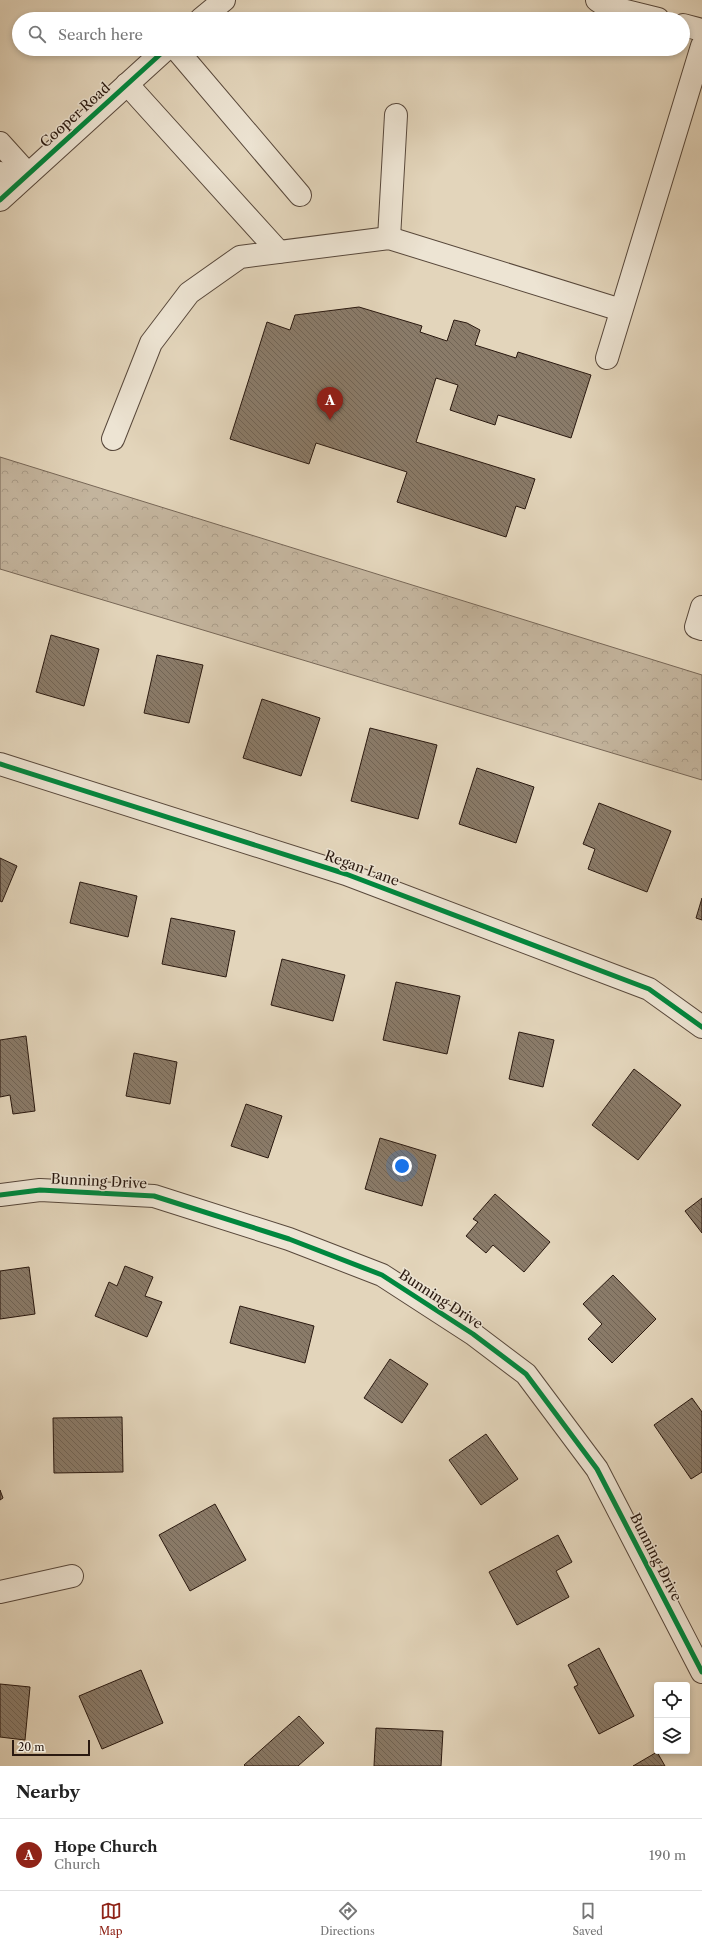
<!DOCTYPE html>
<style>
body{margin:0;font-family:"Libre Caslon Text",serif;background:#f2f2f2;color:#222}
.controls{position:absolute;right:12px;bottom:12px;display:grid;overflow:hidden;border-radius:4px;box-shadow:0 2px 6px #0003}
.controls button{width:36px;height:36px;display:grid;place-items:center;padding:0;border:0;border-bottom:1px solid #e0e0e0;background:#fff;color:#222;font:20px sans-serif}
.scale{position:absolute;left:12px;bottom:10px;width:78px;box-sizing:border-box;padding-left:4px;border:2px solid #2a1910;border-top:0;font-size:11px;line-height:14px;white-space:nowrap;color:#2a1910;-webkit-text-stroke:3px #ede4d3;paint-order:stroke}
.you{position:absolute;left:402px;top:1166px;width:14px;height:14px;margin:-10px;border:3px solid #fff;border-radius:50%;background:#1a73e8;box-shadow:0 0 0 6px #1a73e833}
.badge{display:grid;place-items:center;width:26px;height:26px;border-radius:50%;background:#8f2418;color:#fff;font-size:13px;font-weight:700}
.pin{position:absolute;translate:-50% -33px;filter:drop-shadow(0 1px 2px #0008)}
.pin::after{content:'';position:absolute;top:21px;width:14px;height:12px;background:inherit;clip-path:polygon(0 0,100% 0,50% 100%)}
.list{margin:0;padding:0;list-style:none}
h2{display:flex;justify-content:space-between;align-items:center;height:52px;margin:0;padding:0 16px;font-size:17px}
h2 small{font-size:13px;font-weight:400;color:#767676}
.list li{display:grid;grid-template-columns:26px 1fr auto;gap:12px;align-items:center;box-sizing:border-box;height:72px;padding:0 16px;border-top:1px solid #e0e0e0}
.list b{display:block;font-size:15px;white-space:nowrap}
.list p{margin:0;font-size:13px;white-space:nowrap;color:#767676}
.list em{font-size:13px;font-style:normal;color:#767676}
.icon{flex:none;width:22px;height:22px;fill:none;stroke:currentColor;stroke-width:2;stroke-linecap:round;stroke-linejoin:round}
.map{position:relative;flex:none;width:702px;height:1766px;overflow:hidden}
.search{position:absolute;background:#fff;box-shadow:0 2px 6px #0003;left:12px;right:12px;top:12px;height:44px;display:flex;align-items:center;gap:10px;box-sizing:border-box;padding:0 14px;border-radius:22px;color:#767676;font-size:15px}
.sheet{height:124px;background:#fff}
nav{display:flex;justify-content:space-around;align-items:center;box-sizing:border-box;height:56px;border-top:1px solid #e0e0e0;background:#fff;font-size:11px;color:#767676}
nav a{display:grid;justify-items:center;gap:2px}
nav .on{color:#8f2418}
.map>svg:first-child{display:block}
.forest{fill:url(#forest-crowns);stroke:#776757}
.building{fill:url(#building-back-hatch);stroke:#2a1910}
.lines{fill:none;stroke-linecap:round;stroke-linejoin:round}
.minor-casing{stroke:#58483b;stroke-width:24}
.minor{stroke:#ede4d3;stroke-width:22}
.cycleway-casing{stroke:#ede4d3;stroke-width:8}
.cycleway{stroke:#00873e;stroke-width:5}
.labels{text-anchor:middle;stroke-width:3;stroke-linejoin:round;paint-order:stroke}
.street-label{font-size:14px;fill:#2a1910;stroke:#ede4d3}
</style>
<div class="map">
<svg width="702" height="1766" viewBox="0 0 702 1766">
<defs>
<pattern id="forest-crowns" width="20" height="18" patternUnits="userSpaceOnUse"><rect width="20" height="18" fill="#c4b59e"/><path d="M2 6a3 3 0 1 1 6 0M12 15a3 3 0 1 1 6 0" fill="none" stroke="#a99b87"/></pattern>
<pattern id="building-back-hatch" width="6" height="6" patternUnits="userSpaceOnUse"><rect width="6" height="6" fill="#8a7b69"/><path d="M-1 5l2 2M0 0l6 6M5-1l2 2" fill="none" stroke="#716455"/></pattern>
</defs>
<rect width="100%" height="100%" fill="#e3d5bb"/>
<filter id="stains"><feTurbulence type="fractalNoise" baseFrequency=".005" numOctaves="4"/><feColorMatrix values="0 0 0 0 .2 0 0 0 0 .09 0 0 0 0 .02 0 0 0 .5 -.17"/></filter>
<radialGradient id="worn" r=".72"><stop offset=".6" stop-color="#630" stop-opacity="0"/><stop offset="1" stop-color="#630" stop-opacity=".3"/></radialGradient>
<path class="forest" d="M0,457L702,675V780L0,569Z"/>
<g class="building">
<path d="M359,307L422,326L420,332L447,341L454,320L467,323L480,330L475,345L516,358L518,352L591,375L571,438L498,415L495,425L450,410L458,385L436,378L416,442L535,479L525,509L516,506L506,537L397,502L407,472L316,443L309,464L230,439L267,322L290,330L295,315Z"/>
<path d="M51,635L99,649L84,706L36,692Z"/>
<path d="M157,655L203,665L189,723L144,713Z"/>
<path d="M262,699L320,718L301,776L243,758Z"/>
<path d="M370,728L437,745L418,819L351,801Z"/>
<path d="M477,768L534,787L516,843L459,824Z"/>
<path d="M599,803L671,831L647,892L588,869L595,849L583,844Z"/>
<path d="M0,858L17,866L2,902L0,901Z"/>
<path d="M80,882L137,896L128,937L70,923Z"/>
<path d="M702,898V920L696,918Z"/>
<path d="M171,918L235,931L226,977L162,964Z"/>
<path d="M282,959L345,975L333,1021L271,1005Z"/>
<path d="M396,982L460,996L447,1054L383,1040Z"/>
<path d="M519,1032L554,1040L543,1087L509,1079Z"/>
<path d="M26,1036L35,1111L13,1114L10,1095L0,1097V1040Z"/>
<path d="M134,1053L177,1062L170,1104L126,1096Z"/>
<path d="M634,1069L681,1105L638,1160L592,1125Z"/>
<path d="M246,1104L282,1116L268,1158L231,1146Z"/>
<path d="M380,1138L436,1155L422,1206L365,1189Z"/>
<path d="M495,1194L550,1242L524,1272L493,1245L486,1253L466,1236L478,1222L473,1219Z"/>
<path d="M702,1198V1233L685,1211Z"/>
<path d="M125,1266L153,1277L145,1296L162,1302L147,1337L95,1316L109,1282L117,1286Z"/>
<path d="M29,1267L35,1314L0,1319V1271Z"/>
<path d="M613,1275L656,1319L612,1363L588,1339L602,1324L583,1304Z"/>
<path d="M240,1306L314,1326L305,1363L230,1343Z"/>
<path d="M390,1359L428,1384L402,1423L364,1398Z"/>
<path d="M692,1398L702,1412V1472L691,1479L654,1425Z"/>
<path d="M122,1417L123,1472L54,1473L53,1418Z"/>
<path d="M486,1434L518,1479L481,1505L449,1460Z"/>
<path d="M0,1490L3,1498L0,1500Z"/>
<path d="M215,1504L246,1560L190,1591L159,1535Z"/>
<path d="M558,1535L572,1562L556,1571L569,1597L517,1625L489,1572Z"/>
<path d="M599,1648L634,1716L599,1734L574,1687L578,1685L568,1665Z"/>
<path d="M141,1670L163,1723L102,1749L79,1696Z"/>
<path d="M0,1684L30,1687L25,1740L0,1737Z"/>
<path d="M299,1716L324,1743L298,1766H245L244,1765Z"/>
<path d="M376,1728L443,1731L441,1766H374Z"/>
<path d="M657,1752L665,1766H633Z"/>
</g>
<g class="lines">
<g class="minor-casing">
<g id="minor">
<path d="M597,0L606,6L658,19"/>
<path d="M201,19L224,0"/>
<path d="M683,25L702,30"/>
<path d="M176,49L300,195"/>
<path d="M127,84L279,252"/>
<path d="M0,143L28,174"/>
<path d="M0,173L13,188"/>
<path d="M0,200L166,49"/>
<path d="M389,238L396,115"/>
<path d="M607,358L702,46"/>
<path d="M113,439L151,343L189,293L240,257L389,238L621,310"/>
<path d="M702,607L696,627L702,629"/>
<path d="M0,764L346,874L649,989L702,1027"/>
<path d="M0,1195L40,1190L154,1196L289,1239L382,1275L473,1334L526,1374L597,1469L702,1672"/>
<path d="M0,1592L72,1576"/>
</g>
</g>
<use href="#minor" class="minor"/>
<g class="cycleway-casing">
<g id="cycleway">
<path d="M0,200L166,49"/>
<path d="M0,764L346,874L649,989L702,1027"/>
<path d="M0,1195L40,1190L154,1196L289,1239L382,1275L473,1334L526,1374L597,1469L702,1672"/>
</g>
</g>
<use href="#cycleway" class="cycleway"/>
</g>
<g class="labels">
<g class="street-label">
<text transform="translate(75 115) rotate(-42)" y="5">Cooper Road</text>
<text transform="translate(362 868) rotate(20)" y="5">Regan Lane</text>
<text transform="translate(99 1181) rotate(3)" y="5">Bunning Drive</text>
<text transform="translate(441 1299) rotate(33)" y="5">Bunning Drive</text>
<text transform="translate(656 1557) rotate(63)" y="5">Bunning Drive</text>
</g>
</g>
<rect width="100%" height="100%" filter="url(#stains)"/>
<rect width="100%" height="100%" fill="url(#worn)"/>
</svg>
<div class="controls">
<button><svg class="icon" aria-label="locate" viewBox="0 0 24 24"><circle cx="12" cy="12" r="6"/><path d="M12 2v4M12 18v4M2 12h4M18 12h4"/></svg></button>
<button><svg class="icon" aria-label="layers" viewBox="0 0 24 24"><path d="M12 4l9 5-9 5-9-5zM3 14l9 5 9-5"/></svg></button>
</div>
<div class="scale">20 m</div>
<div class="you"></div>
<div class="pin badge" style="left:330px;top:420px">A</div>
<div class="search"><svg class="icon" aria-label="search" viewBox="0 0 24 24"><circle cx="10" cy="10" r="6"/><path d="M15 15l6 6"/></svg>Search here</div>
</div>
<section class="sheet">
<h2>Nearby<small></small></h2>
<ul class="list">
<li><span class="badge">A</span><div><b>Hope Church</b><p>Church</p></div><em>190 m</em></li>
</ul>
</section>
<nav>
<a class="on"><svg class="icon" aria-label="map" viewBox="0 0 24 24"><path d="M3 6l6-2 6 2 6-2v14l-6 2-6-2-6 2zM9 4v14M15 6v14"/></svg>Map</a>
<a><svg class="icon" aria-label="directions" viewBox="0 0 24 24"><path d="M12 3l9 9-9 9-9-9zM9 14v-3h6M13 9l2 2-2 2"/></svg>Directions</a>
<a><svg class="icon" aria-label="saved" viewBox="0 0 24 24"><path d="M7 4h10v16l-5-4-5 4z"/></svg>Saved</a>
</nav>
